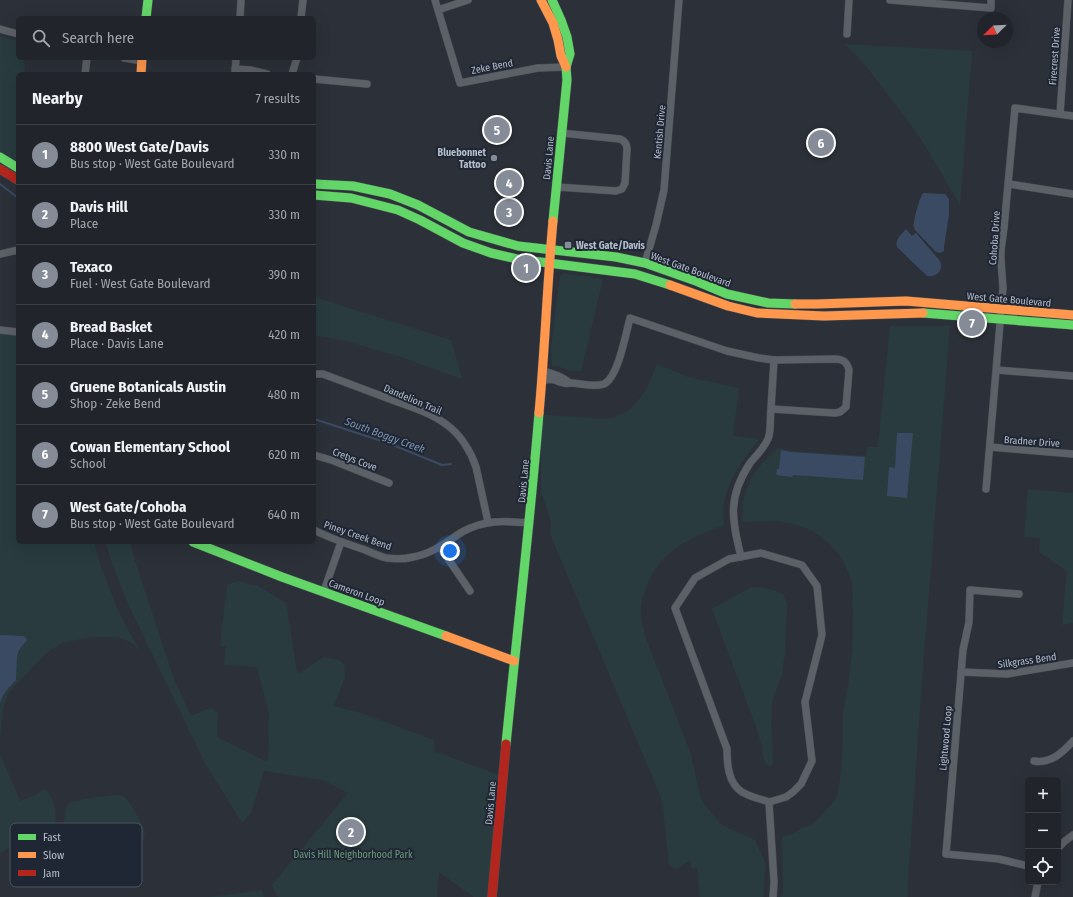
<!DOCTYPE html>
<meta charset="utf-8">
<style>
body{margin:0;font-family:"Fira Sans Condensed",sans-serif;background:#292d33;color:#f1f3f6}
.controls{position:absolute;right:12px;bottom:12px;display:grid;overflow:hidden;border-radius:6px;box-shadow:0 4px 16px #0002}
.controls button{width:36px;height:36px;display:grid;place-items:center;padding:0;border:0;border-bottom:1px solid #3e4247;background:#21252b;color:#f1f3f6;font:20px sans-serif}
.compass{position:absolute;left:977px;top:12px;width:36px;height:36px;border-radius:50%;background:#21252b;box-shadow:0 4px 16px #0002;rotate:246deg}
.you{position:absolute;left:450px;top:551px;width:14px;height:14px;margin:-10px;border:3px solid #fff;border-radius:50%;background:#1a73e8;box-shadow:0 0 0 6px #1a73e833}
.badge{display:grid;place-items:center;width:26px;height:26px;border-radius:50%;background:#868c97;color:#fff;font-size:13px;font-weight:700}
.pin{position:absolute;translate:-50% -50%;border:2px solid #fff;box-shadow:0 1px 4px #0006}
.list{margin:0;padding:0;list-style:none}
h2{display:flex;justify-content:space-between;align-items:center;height:52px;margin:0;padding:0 16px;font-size:17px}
h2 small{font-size:13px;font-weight:400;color:#a2a5a9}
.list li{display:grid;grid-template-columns:26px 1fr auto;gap:12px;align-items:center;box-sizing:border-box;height:60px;padding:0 16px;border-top:1px solid #3e4247}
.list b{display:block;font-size:15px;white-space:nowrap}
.list p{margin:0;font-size:13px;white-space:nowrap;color:#a2a5a9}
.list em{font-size:13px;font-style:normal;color:#a2a5a9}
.icon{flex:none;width:22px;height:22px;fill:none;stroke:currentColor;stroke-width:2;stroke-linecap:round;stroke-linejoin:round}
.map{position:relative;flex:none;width:1073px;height:897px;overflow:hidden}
.search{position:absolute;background:#21252b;box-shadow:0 4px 16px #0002;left:16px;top:16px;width:300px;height:44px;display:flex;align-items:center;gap:10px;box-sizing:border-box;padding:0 14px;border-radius:6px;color:#a2a5a9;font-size:15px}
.panel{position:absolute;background:#21252b;box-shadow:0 4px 16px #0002;left:16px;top:72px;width:300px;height:472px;border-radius:6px}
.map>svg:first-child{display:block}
.green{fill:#293b3f}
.water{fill:#3b4a63}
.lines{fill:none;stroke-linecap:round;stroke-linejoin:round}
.stream{stroke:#3b4a63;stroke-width:2}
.street-casing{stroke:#484c52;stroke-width:8}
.fast-casing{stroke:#484c52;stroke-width:10}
.slow-casing{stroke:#484c52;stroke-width:10}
.jam-casing{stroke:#484c52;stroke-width:10}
.street{stroke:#5c6067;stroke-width:7}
.fast{stroke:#63d668;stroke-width:9}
.slow{stroke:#ff974d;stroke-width:9}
.jam{stroke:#b3261e;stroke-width:9}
.poi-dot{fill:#868c97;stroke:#1f2734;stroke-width:1.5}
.labels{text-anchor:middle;stroke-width:4;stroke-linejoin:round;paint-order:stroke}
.street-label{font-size:10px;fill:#b7bdca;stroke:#1f2734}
.poi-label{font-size:10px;font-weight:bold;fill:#b7bdca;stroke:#1f2734;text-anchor:end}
.park-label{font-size:10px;fill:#6e9a7a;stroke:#1f2734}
.water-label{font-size:11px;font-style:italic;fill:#7f93b0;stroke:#1f2734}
.key{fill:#1f2734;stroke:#4d5461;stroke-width:1}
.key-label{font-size:11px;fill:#b7bdca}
</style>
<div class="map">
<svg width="1073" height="897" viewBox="0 0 1073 897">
<rect width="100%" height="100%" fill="#2c3139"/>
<g class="green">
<path d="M0,36L18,41V58H24L25,74H18V161L0,152Z"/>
<path d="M845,44L972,51L960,205L928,150L909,122L862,61Z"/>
<path d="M563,273L603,279L581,371H570L557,366H552L551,348L560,276Z"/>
<path d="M314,297L451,340L462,379L401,357L346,341L314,335Z"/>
<path d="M890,326H950L921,693L907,897H780L783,894L782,837L790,835L802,828L812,825L824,813L835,800L838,793L842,764L843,712L848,686L853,644V615L852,583L845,565L839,554L828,542L817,534L806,528L791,523L776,521L743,522C741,505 745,486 756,471C762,463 770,456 777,448L793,451L866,456L867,447H878Z"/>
<path d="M0,333L18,335V542H94L101,567L120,615L142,655L134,644L118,637H91L62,643L46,653L9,692L3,709L0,735Z"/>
<path d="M657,364L688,377L739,388L733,436L759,439C744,459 728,478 724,504C723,511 724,518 724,525C689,539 663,548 647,585C643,595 640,607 641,618C642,624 644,630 645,636L691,754L700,796L704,804L722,825L755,840L766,864L763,897H700L697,868L692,869L690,860L679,868L674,869L669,864L663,807L660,795L550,534L551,521L541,492V436L544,415H548L602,419L613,418L624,413L633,407L646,390Z"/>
<path d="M1028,489L1073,493V623L1062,625L1067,571L1039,552L1040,538L1024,537Z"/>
<path d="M105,542H130L135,561L174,679L191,716L209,708L213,709L218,713L217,737L265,761L268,760L269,714L257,667L224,665L226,646H220L227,585L239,581L258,586L286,603L297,672L300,673L323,657L339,660L344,665L345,677L334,706L361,713L434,740V751L499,775L487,897H474L439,872L437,897H278L272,885L348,793L323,780L264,771L251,813L242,823L204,761L129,606L119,582Z"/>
<path d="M751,587C763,587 773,589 783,594L787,604L785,655L781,678L774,695L771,708L773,761L772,765L769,766L766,764L763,757L761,743L754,721L712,609Z"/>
<path d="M0,754L20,801L34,796L45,789C56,804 57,808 54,827L44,832L32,833L0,853Z"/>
<path d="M115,795L123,796L129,802L142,824L145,834L144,840L139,843H120L102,848H93L64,831V822L66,808L70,802L96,797Z"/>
<path d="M261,889L264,897H208L257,891Z"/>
</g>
<g class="water">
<path d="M923,193L945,194L949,199V214L944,247V251L940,253L936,252L915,230C914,227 913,226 914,223C914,218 920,197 923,193Z"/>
<path d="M906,229L912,236L916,233L940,261C944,270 936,278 927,276L897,247C895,239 901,235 906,229Z"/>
<path d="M897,433H913L907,498L887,496L889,467L895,468Z"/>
<path d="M781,450L791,452L865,457L863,480L793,475L792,477L776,475L777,469H779Z"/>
<path d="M0,635L23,636L26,638L27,640L19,650L17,656L16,680C9,687 3,693 0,703Z"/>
</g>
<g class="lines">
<g class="stream">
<path d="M0,184L18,198"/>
<path d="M314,419L388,443L442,465L451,464"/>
</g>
<g class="street-casing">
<g id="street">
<path d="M435,0L460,83L538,68L566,67"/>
<path d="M890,0L991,8V0"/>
<path d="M438,10L468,0"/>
<path d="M240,18L241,0"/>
<path d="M301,18L303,0"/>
<path d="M0,29L18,34"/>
<path d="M847,34L849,0"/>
<path d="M124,58L142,61"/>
<path d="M235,69L250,70L267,74"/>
<path d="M85,74L87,58"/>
<path d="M235,74L236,58"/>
<path d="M292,74L297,58"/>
<path d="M314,79L367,84"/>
<path d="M1060,114L1068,0"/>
<path d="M1009,184L1073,194"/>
<path d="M557,187L616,191L622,189L625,183L627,149C627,144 625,141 620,139L561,133"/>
<path d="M0,254L18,250"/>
<path d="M645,263L656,225L664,190L679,0"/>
<path d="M0,330L18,332"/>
<path d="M997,370L1073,376"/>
<path d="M543,371C554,374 561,376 570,383"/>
<path d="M314,374H323C347,383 371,392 395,401C412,407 433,414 447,425C461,435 471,452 476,467L488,522"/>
<path d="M542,380C547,380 551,379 555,380C558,381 561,383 564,383C566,384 567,383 570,383C581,383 593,388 604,384C618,378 626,333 630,318L727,351L759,358L774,360"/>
<path d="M990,447L1073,454"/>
<path d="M314,455L334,461L389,483"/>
<path d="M986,489L1003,288L1001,260V250L1004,228L1015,108L1073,116"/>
<path d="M314,530C331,539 348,544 365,550C372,553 379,556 386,558C394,559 405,559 413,557C432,554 446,542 462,532C485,519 505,521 530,523"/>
<path d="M440,547L470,591"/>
<path d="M741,557C732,519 727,498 750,463C756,456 767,445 769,436C771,427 770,417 771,408C772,392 773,376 774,360L836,359C844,360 847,362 849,370L846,407L840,412L835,413L771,409"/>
<path d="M324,591L341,542"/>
<path d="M1019,594L970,590L969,622L963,650L946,854L999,859L1028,866"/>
<path d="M961,672L1007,674L1073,663"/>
<path d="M1034,761C1051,764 1063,752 1073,741"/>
<path d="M769,802L786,797L793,792L801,784L812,761L805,702L822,635L817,586L802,565L761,553L729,559L695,578L675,608L727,749C727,764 728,783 742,792C750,797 761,799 769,802L774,882L773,897"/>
<path d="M1058,848L1065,841L1073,835"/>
<path d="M1035,897L1038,882"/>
</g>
</g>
<g class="fast-casing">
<g id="fast">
<path d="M552,0L561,20L567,37L570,54L566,67L567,80L553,221"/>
<path d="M146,18L148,0"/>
<path d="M0,157L18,168"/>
<path d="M314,184L353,186L390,194L418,205L469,232L518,246L616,257L645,263L696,281L727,294L768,303L795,304"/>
<path d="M314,195L351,198L398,210L420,220L463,243L491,253L517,259L635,274L670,285"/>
<path d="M923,313L1073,325"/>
<path d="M193,542L282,577L446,636"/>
<path d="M506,744C517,633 530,523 539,413"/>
</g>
</g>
<g class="slow-casing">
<g id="slow">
<path d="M541,0L553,23L558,40L561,56L566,67"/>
<path d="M141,74L142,58"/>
<path d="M670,285L728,306L757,313L824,316L923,313"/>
<path d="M795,304H817L906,301L1073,315"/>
<path d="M539,413C545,349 547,285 553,221"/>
<path d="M446,636L514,661"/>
</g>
</g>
<g class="jam-casing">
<g id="jam">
<path d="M0,169L18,180"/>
<path d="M492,897L506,744"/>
</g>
</g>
<use href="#street" class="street"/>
<use href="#fast" class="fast"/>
<use href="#slow" class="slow"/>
<use href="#jam" class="jam"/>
</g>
<g class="poi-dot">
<circle cx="494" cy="158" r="4"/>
<rect x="564" y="241" width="8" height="8" rx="2"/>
</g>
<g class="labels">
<g class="street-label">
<text transform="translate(1054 56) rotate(-86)" y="4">Firecrest Drive</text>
<text transform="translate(492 66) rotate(-11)" y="4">Zeke Bend</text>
<text transform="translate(659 132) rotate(-85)" y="4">Kentish Drive</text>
<text transform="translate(548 158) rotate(-85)" y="4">Davis Lane</text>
<text transform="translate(994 238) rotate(-86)" y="4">Cohoba Drive</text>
<text transform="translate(691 269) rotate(20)" y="4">West Gate Boulevard</text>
<text transform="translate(1009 299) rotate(5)" y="4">West Gate Boulevard</text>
<text transform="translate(413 399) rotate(23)" y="4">Dandelion Trail</text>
<text transform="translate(1032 441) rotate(4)" y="4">Bradner Drive</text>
<text transform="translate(355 459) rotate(21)" y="4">Cretys Cove</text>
<text transform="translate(523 481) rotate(-85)" y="4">Davis Lane</text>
<text transform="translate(358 535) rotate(19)" y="4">Piney Creek Bend</text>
<text transform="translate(357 592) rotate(20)" y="4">Cameron Loop</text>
<text transform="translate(1027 660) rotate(-8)" y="4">Silkgrass Bend</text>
<text transform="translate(945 738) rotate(-85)" y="4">Lightwood Loop</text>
<text transform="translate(490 803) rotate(-85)" y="4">Davis Lane</text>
</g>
<g class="poi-label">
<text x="486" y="156">Bluebonnet<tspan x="486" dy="12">Tattoo</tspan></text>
<text x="576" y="249" text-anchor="start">West Gate/Davis</text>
</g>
<g class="park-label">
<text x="353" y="858">Davis Hill Neighborhood Park</text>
</g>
<g class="water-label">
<text transform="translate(385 435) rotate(20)" y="4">South Boggy Creek</text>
</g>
</g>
<rect x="10" y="823" width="132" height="64" rx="6" class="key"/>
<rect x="18" y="834" width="18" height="6" fill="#63d668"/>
<rect x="18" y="852" width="18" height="6" fill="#ff974d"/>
<rect x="18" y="870" width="18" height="6" fill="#b3261e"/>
<g class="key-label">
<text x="43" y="841">Fast</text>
<text x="43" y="859">Slow</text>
<text x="43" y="877">Jam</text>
</g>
</svg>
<div class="controls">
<button>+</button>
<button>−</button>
<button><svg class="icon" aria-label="locate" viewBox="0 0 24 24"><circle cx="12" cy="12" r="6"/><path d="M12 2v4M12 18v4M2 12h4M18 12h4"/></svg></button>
</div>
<svg class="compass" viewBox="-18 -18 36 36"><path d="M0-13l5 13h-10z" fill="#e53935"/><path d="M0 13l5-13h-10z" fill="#a2a5a9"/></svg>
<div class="you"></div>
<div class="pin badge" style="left:526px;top:268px">1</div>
<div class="pin badge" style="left:351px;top:832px">2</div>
<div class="pin badge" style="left:509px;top:212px">3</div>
<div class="pin badge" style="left:509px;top:183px">4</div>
<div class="pin badge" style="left:497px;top:130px">5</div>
<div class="pin badge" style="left:821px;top:143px">6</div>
<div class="pin badge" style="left:972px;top:323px">7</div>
<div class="search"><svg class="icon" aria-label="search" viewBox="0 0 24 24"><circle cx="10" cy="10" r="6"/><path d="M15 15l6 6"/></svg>Search here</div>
<section class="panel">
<h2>Nearby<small>7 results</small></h2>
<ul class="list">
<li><span class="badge">1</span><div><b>8800 West Gate/Davis</b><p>Bus stop · West Gate Boulevard</p></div><em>330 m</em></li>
<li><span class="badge">2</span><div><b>Davis Hill</b><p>Place</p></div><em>330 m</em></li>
<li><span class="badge">3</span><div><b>Texaco</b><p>Fuel · West Gate Boulevard</p></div><em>390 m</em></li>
<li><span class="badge">4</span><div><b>Bread Basket</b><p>Place · Davis Lane</p></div><em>420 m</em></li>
<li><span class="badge">5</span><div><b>Gruene Botanicals Austin</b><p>Shop · Zeke Bend</p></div><em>480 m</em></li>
<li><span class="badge">6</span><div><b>Cowan Elementary School</b><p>School</p></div><em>620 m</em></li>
<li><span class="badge">7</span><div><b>West Gate/Cohoba</b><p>Bus stop · West Gate Boulevard</p></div><em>640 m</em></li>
</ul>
</section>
</div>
